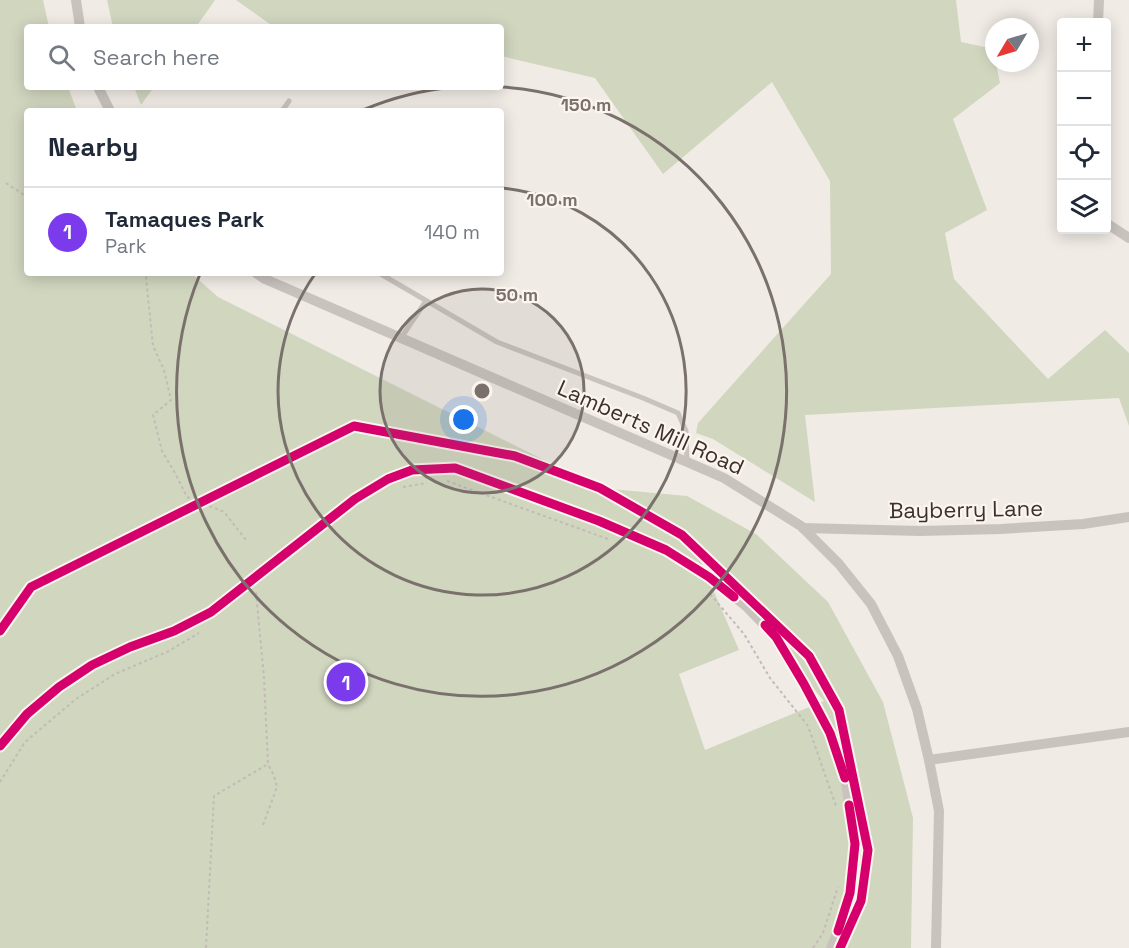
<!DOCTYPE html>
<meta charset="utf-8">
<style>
body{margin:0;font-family:"Space Grotesk",sans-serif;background:#f2f2f3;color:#1f2937}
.controls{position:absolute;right:18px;top:18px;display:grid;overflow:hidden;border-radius:6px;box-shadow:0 3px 15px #0003}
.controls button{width:54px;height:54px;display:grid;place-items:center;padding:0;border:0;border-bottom:2px solid #e0e1e3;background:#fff;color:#1f2937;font:30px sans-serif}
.compass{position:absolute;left:985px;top:18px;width:54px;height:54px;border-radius:50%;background:#fff;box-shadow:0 3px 15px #0003;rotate:232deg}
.you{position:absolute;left:464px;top:420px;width:21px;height:21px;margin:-15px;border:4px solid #fff;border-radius:50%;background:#1a73e8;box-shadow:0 0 0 9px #1a73e833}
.badge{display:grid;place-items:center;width:39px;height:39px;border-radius:50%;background:#7c3aed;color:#fff;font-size:20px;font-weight:700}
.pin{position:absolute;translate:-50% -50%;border:3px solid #fff;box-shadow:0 2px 6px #0006}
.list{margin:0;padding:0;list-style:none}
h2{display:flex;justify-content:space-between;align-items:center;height:78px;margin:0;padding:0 24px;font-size:26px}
h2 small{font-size:20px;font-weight:400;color:#747a83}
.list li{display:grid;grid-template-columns:39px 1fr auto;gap:18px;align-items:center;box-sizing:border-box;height:90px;padding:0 24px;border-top:2px solid #e0e1e3}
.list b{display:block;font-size:22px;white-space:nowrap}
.list p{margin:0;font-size:20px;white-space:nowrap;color:#747a83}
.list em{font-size:20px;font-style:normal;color:#747a83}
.icon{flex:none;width:33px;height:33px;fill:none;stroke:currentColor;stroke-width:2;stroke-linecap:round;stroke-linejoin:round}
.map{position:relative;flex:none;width:1129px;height:948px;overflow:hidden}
.search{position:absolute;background:#fff;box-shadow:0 3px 15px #0003;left:24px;top:24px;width:480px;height:66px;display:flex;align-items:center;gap:15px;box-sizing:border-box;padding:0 21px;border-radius:6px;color:#747a83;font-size:22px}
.panel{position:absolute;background:#fff;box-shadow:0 3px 15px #0003;left:24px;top:108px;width:480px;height:168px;border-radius:6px}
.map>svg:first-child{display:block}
.green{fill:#d1d6bf;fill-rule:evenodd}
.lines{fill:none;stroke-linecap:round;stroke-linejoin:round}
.path{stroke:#c2bbb6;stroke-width:2;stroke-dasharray:3 3;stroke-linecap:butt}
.service{stroke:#c9c3be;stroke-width:5}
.minor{stroke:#c9c3be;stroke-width:10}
.cycleway-casing{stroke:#fbf5ee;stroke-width:13}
.cycleway{stroke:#d6006c;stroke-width:9}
.ring{fill:none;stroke:#7a716c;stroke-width:3}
.labels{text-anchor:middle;stroke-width:4.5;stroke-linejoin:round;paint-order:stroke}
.street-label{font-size:22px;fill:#3b302b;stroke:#fbf5ee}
.centre{fill:#7a716c;stroke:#fbf5ee;stroke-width:3}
.ring-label{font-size:18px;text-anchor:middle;font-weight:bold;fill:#7a716c;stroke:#fbf5ee;stroke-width:4.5;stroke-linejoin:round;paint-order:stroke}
</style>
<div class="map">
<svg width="1129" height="948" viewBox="0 0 1129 948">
<rect width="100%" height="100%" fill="#f0ebe5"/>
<g class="green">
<path d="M0,0H43L49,27H27V87H68L77,111H27V273H191L218,297L600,488L687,496L756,534L828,602L883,702L913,818L911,948H0ZM700,559L824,701L705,750L679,674L739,650Z"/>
<path d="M107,0H215L196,27H113Z"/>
<path d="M236,0H956L961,42L994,49V63H996L1000,83L953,119L987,210L945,233L954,279L1048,379L1105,330L1129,353V426L1119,398L805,415L815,502L713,439L696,433L698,423L831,274L830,181L772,82L663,174L595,78L501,56V27H274Z"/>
<path d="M134,87H154L141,105Z"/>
</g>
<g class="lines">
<g class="path">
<path d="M6,183L27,197"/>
<path d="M141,273L146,277L153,346L164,370L171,400L153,415L162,451L175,473L187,497L224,512L246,540"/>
<path d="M447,481L608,539"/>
<path d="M403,487L427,483"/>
<path d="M710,594L744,634L770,678L808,726L836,806"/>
<path d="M0,782L25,742L76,699L115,674L167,652L199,633"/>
<path d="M263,825L277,787L274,776L268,764"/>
<path d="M206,948L214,796L268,764L264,678L256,592"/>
<path d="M813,948L823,933L838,887"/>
</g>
<g class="service">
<path d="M282,111L289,101"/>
<path d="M379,273L497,342L643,398L678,413L686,431L687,462"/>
<path d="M401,338L426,301"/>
</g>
<g class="minor">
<path d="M76,0L80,27"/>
<path d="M1098,22L1099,0"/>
<path d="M98,87L110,111"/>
<path d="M1106,223L1129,238"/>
<path d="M256,273L265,279L724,478L801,526L839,564L871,604L898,656L917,709L929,760L939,811L936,948"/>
<path d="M803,528L920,531L1001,529L1083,524L1129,517"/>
<path d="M0,746L27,714L59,687L92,665L130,647L174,631L211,612L355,499L388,479L412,470L455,468L599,521L666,550L709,577L746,606L776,637L804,684L830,733L846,782L855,844L850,893L840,927L831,948"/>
<path d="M929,760L1129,732"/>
</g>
<g class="cycleway-casing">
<g id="cycleway">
<path d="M765,625L776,637L804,684L830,733L845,778"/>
<path d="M0,631L31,587L354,426L515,456L600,488L682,535L809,656L839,710L868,850L861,901L840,948"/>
<path d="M0,746L27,714L59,687L92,665L130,647L174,631L211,612L355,499L388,479L412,470L455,468L599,521L666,550L709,577L734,597"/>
<path d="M838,931L850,893L855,844L849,805"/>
</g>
</g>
<use href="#cycleway" class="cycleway"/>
</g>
<circle cx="482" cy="391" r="102" fill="#7a716c" fill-opacity=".12"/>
<g class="ring">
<circle cx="482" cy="391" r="102"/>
<path d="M502 188A204 204 0 1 1 315 274"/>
<path d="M363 110A305 305 0 0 1 455 87M503 87A305 305 0 1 1 200 274"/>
</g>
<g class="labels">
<g class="street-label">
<text transform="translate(651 427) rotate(24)" y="8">Lamberts Mill Road</text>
<text transform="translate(966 509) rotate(-1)" y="8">Bayberry Lane</text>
</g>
</g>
<circle cx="482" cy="391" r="9" class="centre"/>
<g class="ring-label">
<text x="586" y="111">150 m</text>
<text x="552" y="206">100 m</text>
<text x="517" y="301">50 m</text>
</g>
</svg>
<div class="controls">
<button>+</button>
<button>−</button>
<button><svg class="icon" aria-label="locate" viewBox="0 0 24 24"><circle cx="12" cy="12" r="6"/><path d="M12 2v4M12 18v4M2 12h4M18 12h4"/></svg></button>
<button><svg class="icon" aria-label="layers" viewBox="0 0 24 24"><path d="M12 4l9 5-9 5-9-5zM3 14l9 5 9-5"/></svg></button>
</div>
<svg class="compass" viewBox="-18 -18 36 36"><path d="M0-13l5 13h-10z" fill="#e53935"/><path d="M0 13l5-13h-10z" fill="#747a83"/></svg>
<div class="you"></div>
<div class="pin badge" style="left:346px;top:682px">1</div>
<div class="search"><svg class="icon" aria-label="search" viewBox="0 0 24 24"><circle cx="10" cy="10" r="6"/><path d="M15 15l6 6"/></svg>Search here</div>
<section class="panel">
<h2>Nearby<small></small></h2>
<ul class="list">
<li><span class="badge">1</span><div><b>Tamaques Park</b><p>Park</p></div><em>140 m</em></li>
</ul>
</section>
</div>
